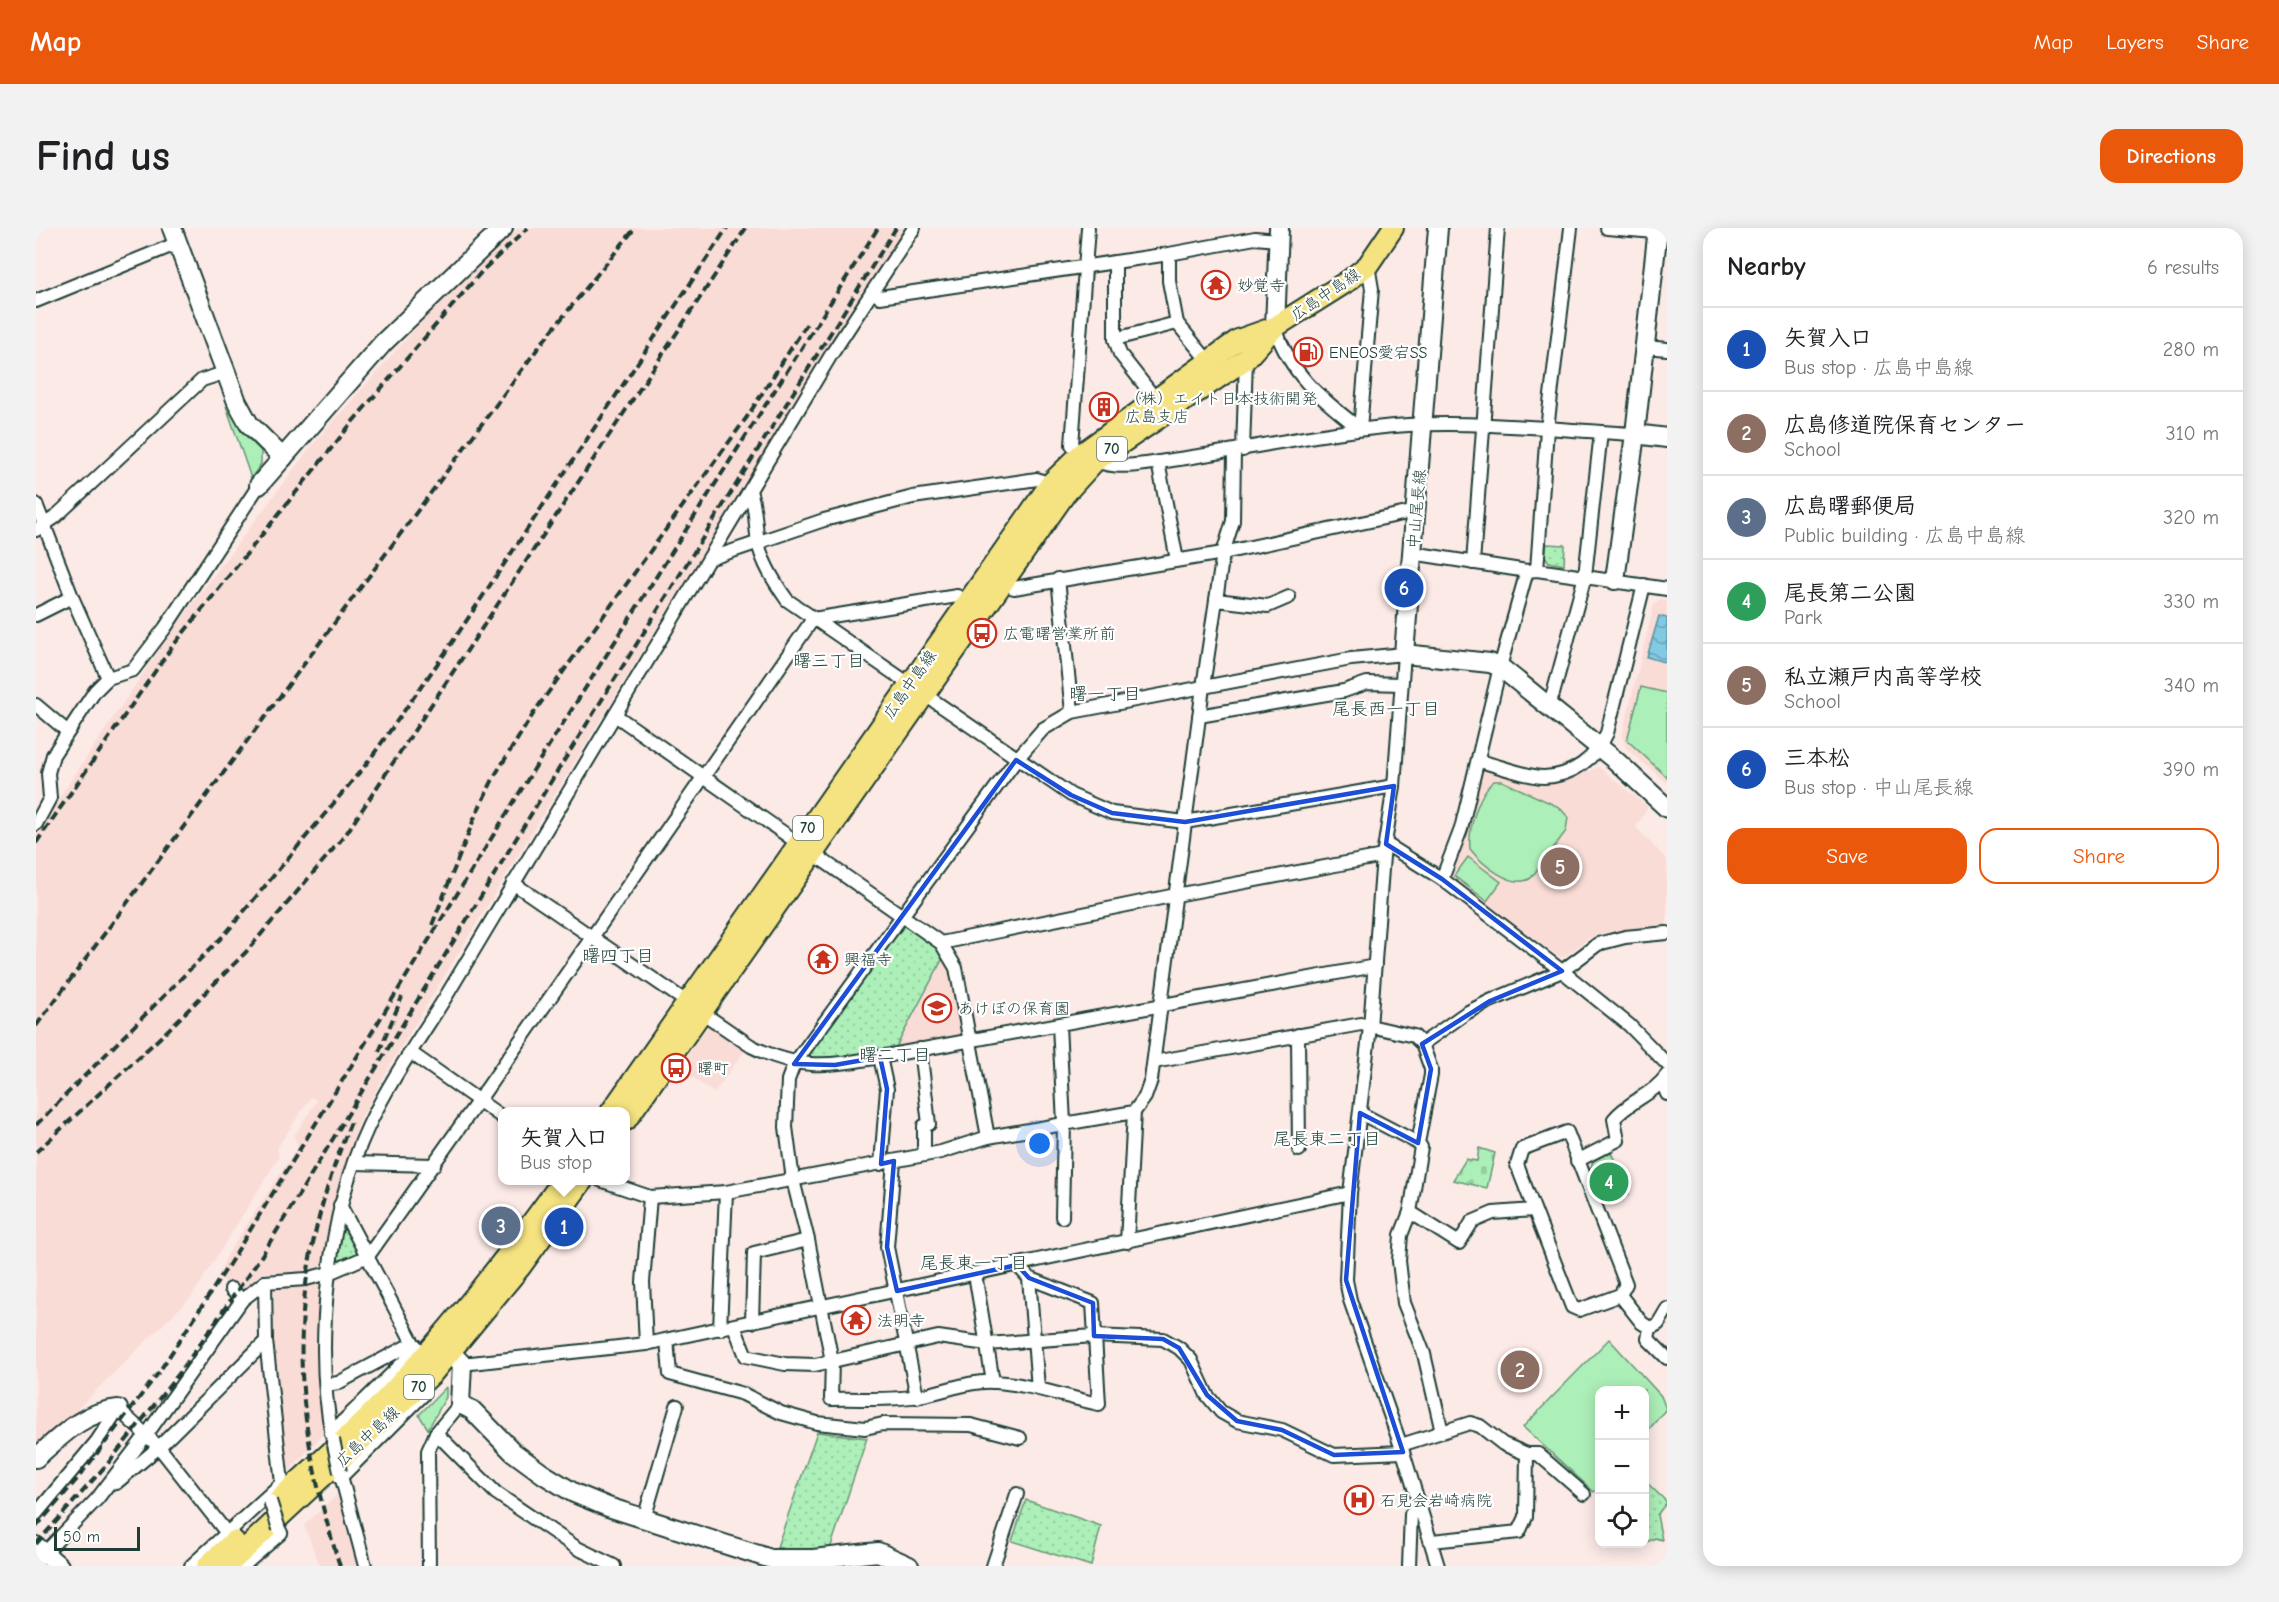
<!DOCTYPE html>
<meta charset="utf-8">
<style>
body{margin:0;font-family:"Comic Neue","Klee One",sans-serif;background:#f2f2f2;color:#202124}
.controls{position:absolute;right:18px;bottom:18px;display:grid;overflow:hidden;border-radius:12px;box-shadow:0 3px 15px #0003}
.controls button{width:54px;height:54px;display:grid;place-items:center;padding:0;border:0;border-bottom:2px solid #e0e0e0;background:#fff;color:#202124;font:30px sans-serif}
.scale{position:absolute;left:18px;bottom:15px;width:86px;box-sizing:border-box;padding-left:6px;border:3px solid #1f3d34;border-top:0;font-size:16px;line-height:21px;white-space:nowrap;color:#1f3d34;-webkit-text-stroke:4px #fff;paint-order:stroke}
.you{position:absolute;left:1004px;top:916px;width:21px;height:21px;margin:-15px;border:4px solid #fff;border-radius:50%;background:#1a73e8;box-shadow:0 0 0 9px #1a73e833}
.badge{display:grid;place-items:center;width:39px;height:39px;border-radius:50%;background:#ea580c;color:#fff;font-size:20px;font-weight:700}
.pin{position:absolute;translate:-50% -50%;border:3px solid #fff;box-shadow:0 2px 6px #0006}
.popup{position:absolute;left:462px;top:879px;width:132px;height:78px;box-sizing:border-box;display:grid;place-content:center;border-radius:12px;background:#fff;filter:drop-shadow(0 2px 4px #0005);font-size:20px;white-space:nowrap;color:#757577}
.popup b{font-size:22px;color:#202124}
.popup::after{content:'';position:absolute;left:50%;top:100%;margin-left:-12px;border:12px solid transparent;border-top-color:#fff}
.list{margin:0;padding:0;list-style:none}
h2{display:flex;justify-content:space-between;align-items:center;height:78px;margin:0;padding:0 24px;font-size:26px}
h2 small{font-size:20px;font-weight:400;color:#757577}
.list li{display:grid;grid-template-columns:39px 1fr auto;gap:18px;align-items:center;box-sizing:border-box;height:84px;padding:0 24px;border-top:2px solid #e0e0e0}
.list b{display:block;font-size:22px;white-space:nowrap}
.list p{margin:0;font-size:20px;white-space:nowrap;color:#757577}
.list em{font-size:20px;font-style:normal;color:#757577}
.actions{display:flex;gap:12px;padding:18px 24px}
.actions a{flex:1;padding:14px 0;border:2px solid #ea580c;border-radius:18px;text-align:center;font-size:21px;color:#ea580c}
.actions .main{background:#ea580c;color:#fff}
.icon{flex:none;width:33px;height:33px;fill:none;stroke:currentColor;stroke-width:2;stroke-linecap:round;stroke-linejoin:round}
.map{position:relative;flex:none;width:1631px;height:1338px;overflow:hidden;border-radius:18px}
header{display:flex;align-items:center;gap:36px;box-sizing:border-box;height:84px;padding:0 30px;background:#ea580c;color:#fff}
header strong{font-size:28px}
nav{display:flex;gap:33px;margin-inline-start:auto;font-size:21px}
.intro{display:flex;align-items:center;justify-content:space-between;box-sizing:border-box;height:144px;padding:0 36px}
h1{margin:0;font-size:42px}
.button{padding:15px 27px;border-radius:18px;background:#ea580c;color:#fff;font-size:21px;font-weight:700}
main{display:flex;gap:36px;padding:0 36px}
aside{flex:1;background:#fff;border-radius:18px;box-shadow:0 3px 15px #0003}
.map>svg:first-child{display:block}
.built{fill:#fadcd6}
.grass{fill:#adefb8;stroke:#669676;stroke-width:1.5}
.cemetery{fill:url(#cemetery-stones);stroke:#669676;stroke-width:1.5}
.park{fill:url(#park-dots);stroke:#669676;stroke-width:1.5}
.water{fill:url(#water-waves);stroke:#5a919d;stroke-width:1.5}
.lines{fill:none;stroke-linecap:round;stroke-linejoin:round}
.street-casing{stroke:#1f3d34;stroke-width:16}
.secondary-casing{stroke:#1f3d34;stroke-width:22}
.primary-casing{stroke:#1f3d34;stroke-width:24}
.street{stroke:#fff;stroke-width:12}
.secondary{stroke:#fff;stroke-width:18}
.primary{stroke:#f5e381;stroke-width:20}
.rail{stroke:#1f3d34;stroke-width:4;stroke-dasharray:9 4.5;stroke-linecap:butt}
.street-bridge-casing{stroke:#1f3d34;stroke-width:16;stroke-linecap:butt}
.street-bridge{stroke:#fff;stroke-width:12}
.marked{fill:none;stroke:#1d4ed8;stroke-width:4.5;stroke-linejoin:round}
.labels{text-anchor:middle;stroke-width:4.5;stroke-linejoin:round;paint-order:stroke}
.shield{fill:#fff;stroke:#627771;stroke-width:1.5}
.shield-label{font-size:15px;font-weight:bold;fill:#1f3d34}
.poi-label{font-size:16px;fill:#1f3d34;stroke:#fff;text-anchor:start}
.street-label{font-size:16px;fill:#1f3d34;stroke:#fff}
.neighbourhood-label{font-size:18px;fill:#1f3d34;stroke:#fff}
</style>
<header>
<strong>Map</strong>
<nav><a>Map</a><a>Layers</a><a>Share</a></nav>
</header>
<div class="intro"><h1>Find us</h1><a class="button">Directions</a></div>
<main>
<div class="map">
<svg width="1631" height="1338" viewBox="0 0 1631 1338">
<defs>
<pattern id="cemetery-stones" width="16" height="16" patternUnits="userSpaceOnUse" patternTransform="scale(1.5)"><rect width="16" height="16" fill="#adefb8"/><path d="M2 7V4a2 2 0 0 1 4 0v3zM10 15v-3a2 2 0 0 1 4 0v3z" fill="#94ce9f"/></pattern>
<pattern id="park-dots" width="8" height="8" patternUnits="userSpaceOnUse" patternTransform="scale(1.5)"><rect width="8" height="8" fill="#adefb8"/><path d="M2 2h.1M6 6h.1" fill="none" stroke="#94ce9f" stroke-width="1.8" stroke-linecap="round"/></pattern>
<pattern id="water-waves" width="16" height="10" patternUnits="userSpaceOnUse" patternTransform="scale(1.5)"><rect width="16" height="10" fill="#82c9e3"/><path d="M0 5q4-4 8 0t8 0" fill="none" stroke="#6aa4b9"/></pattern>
</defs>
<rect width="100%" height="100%" fill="#fceae7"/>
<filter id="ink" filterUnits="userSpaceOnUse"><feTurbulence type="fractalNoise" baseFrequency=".0167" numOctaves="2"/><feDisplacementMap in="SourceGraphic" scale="12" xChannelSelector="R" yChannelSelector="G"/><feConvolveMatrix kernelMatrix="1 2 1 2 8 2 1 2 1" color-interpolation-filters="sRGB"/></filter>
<g filter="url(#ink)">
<g class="built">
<path d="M483,0H869L785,131L353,839L324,892L301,968L288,1041L283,1159L288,1205L253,1243L241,1188L236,1120L239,1044L224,1046L205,1068L182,1048L192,1026L262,918L258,908L281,872L275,869L241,920L243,929L156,1068L42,1180L43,1184L0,1220V604L133,407L276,217L429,45Z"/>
<path d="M1624,372L1631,373V555L1590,520L1586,508L1618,377Z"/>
<path d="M1563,539L1612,579L1600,599L1631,632V700L1563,706L1552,711L1528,729H1523L1418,652L1414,645L1444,546L1451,541L1519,556Z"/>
<path d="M907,730L917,752L927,807L924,811L859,821Z"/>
<path d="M674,795L710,821L678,865L643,839Z"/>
<path d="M301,1267L323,1338H284L268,1297Z"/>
</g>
<g class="grass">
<path d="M190,178L205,203L225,223V236L215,250Z"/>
<path d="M1605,459L1631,465V549L1591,512Z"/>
<path d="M1458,553H1466L1523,579L1532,589L1530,603L1495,650C1476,662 1446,636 1434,621C1432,602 1442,565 1458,553Z"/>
<path d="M1432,629L1465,654L1451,673L1418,648Z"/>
<path d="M1573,1111L1625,1168L1630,1181L1609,1206L1608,1162H1564V1258L1558,1264L1487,1199Z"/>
<path d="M410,1159V1169L392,1201L383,1187Z"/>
</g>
<path class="cemetery" d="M1443,920L1459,925L1451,960L1417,952L1430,931L1441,933Z"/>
<g class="park">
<path d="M1511,316L1529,317L1528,337L1513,334L1509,328Z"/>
<path d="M869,698L902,721L907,730L859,821L796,833L771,832L769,828L862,699Z"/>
<path d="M1575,924L1593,966L1567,976L1554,942L1557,933Z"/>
<path d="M311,1001L322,1021L319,1027L304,1032L301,1030L306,1002Z"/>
<path d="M781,1204L831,1210L794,1321L765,1325L741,1319Z"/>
<path d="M1609,1253L1631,1274L1621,1287L1626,1312L1619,1310L1609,1315Z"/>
<path d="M990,1272L1065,1298L1055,1338L976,1313Z"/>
</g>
<path class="water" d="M1623,388L1631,390V435L1611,429Z"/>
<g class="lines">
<g class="street-casing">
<g id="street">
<path d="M1052,0L1036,217C1069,249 1103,236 1143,231C1219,220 1295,202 1372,197C1447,193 1524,202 1599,206"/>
<path d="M1571,0L1631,5"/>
<path d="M1133,26V53L1141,95L1172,133"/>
<path d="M1079,34V111L1084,126L1121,173"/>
<path d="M836,64L844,69L1133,26L1219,10L1242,12"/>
<path d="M0,73L142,15"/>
<path d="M1239,99C1254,147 1286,171 1324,201"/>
<path d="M1079,111L1141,95"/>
<path d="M1609,119L1631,121"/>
<path d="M1324,201L1336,61L1332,37"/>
<path d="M1207,222L1210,131"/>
<path d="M1122,234L1141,332"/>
<path d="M714,263C720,280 719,296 722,314C726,335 739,355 751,372L1035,567L1076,585L1149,594L1358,558"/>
<path d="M0,276L36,369L72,450"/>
<path d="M0,302L18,290L166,152L188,145"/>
<path d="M1376,325L1491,343"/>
<path d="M673,331L788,292L877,269L1001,251L1019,258"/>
<path d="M1437,335L1462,0"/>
<path d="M1501,342L1511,201L1535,0"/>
<path d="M1022,351L1036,484"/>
<path d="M965,354L978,360L1187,325L1380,283"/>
<path d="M1180,372L1232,378L1253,369"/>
<path d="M0,387L36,369"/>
<path d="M1511,476L1517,466L1549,348L1565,204"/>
<path d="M0,477L32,504"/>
<path d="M579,487L905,715L920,740L952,909L948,910"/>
<path d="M1163,488L1308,463L1331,455L1365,456"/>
<path d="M1443,533C1461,537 1490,549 1508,549C1537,548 1560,530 1571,505L1608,357"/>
<path d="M0,596L14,570L12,545L17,527L59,463L72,450L97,442L129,400L223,257"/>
<path d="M1350,616L1406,651L1526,743L1593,797L1631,836"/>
<path d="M1406,651L1425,601L1464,439L1491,343L1501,342L1631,361"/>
<path d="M477,655L715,818C764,843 792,838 844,829L1339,738"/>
<path d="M905,715L1140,667L1347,628"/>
<path d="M1023,797L1028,895L1026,989"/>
<path d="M1262,807L1263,922"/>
<path d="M1386,816L1430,785L1454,773L1526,743L1562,716L1589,709L1631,705"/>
<path d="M884,821L893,896L888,898V927"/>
<path d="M375,825L466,889"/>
<path d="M844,829L851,861L845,936"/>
<path d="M1118,834L1325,796L1378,808L1386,816L1395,841V847L1382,915L1385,919L1374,984L1365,1007L1363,1033L1368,1075L1388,1126L1406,1204"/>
<path d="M1626,854L1631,866"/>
<path d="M1324,885L1382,915"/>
<path d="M1531,904L1590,1056L1584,1067L1543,1082L1536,1079L1481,937L1486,921Z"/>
<path d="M858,933L851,1019L881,1169"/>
<path d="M1541,933L1582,912L1578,891C1593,873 1618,866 1631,847"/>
<path d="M318,935L398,937"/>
<path d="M564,952L614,969L690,964L905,924L952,909L1098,884"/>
<path d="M304,977L377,1115L389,1127"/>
<path d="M1374,984L1423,1015L1436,994L1457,985L1498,982"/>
<path d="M1091,1014L1098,884L1109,869L1115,852L1167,459L1187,325L1197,293L1198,223"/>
<path d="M981,1037L993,1050L1057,1075L1063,1176C1028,1169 995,1156 959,1154C933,1152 908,1164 882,1168C855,1173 823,1170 795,1171L796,1133L772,1012L757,952L750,899L752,852L758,836L980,532L1007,501L1036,484L1315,431L1368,426L1358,558L1347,628L1334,799L1314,965L1310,1052L1314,1072L1367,1224L1402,1338"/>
<path d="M939,1046L957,1154"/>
<path d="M993,1050L1002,1160"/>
<path d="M195,1061L206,1072"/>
<path d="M1584,1067L1606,1095L1614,1100L1622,1096L1631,1081"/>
<path d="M716,1094L718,1025L772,1012"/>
<path d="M698,1098L710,1128L749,1136L779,1137L902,1109L951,1116L1058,1108L1127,1111L1143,1120L1155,1132L1171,1167L1185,1184L1201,1193L1246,1202L1298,1227L1367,1224"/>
<path d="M1614,1100L1612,1111L1631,1130"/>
<path d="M684,1101L690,964"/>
<path d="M631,1112L634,1146L707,1166L745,1185L781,1195L829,1200L847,1196L935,1197L984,1210"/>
<path d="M610,1116L607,1054L614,969"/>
<path d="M426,1136L610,1116L1314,965"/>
<path d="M290,1157L302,1155L377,1115"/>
<path d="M295,1205L381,1121"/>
<path d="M400,1205L460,1265L541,1320L578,1338"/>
<path d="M297,1212C277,1119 292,985 332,899C353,854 382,813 409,770L795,127L878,0"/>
<path d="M1365,1217L1434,1195L1444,1198L1467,1216L1491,1226H1502L1548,1266"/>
<path d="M304,1244L329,1338"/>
<path d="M304,1250L387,1167"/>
<path d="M80,1255L123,1219L230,1113"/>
<path d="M0,1286L61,1213L82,1181L123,1219L190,1304"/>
<path d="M608,1291L641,1178"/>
<path d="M1396,1313L1483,1304L1490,1289L1491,1226"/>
<path d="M0,1334L61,1271L111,1206L206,1072L229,1054L270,1051L293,1045L332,1028L443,872L777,391L921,368L931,374"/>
<path d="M155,1338L246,1255L230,1113L229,1054"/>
<path d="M207,1338L245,1305L243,1301"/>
<path d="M393,1338L392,1223L400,1205L424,1176"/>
<path d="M957,1338L981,1266"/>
<path d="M1373,1338L1375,1286L1385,1278"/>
</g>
</g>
<g class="secondary-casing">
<g id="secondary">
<path d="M136,0L201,174L213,196L247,230"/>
<path d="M1402,0L1368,426L1454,435L1464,439L1579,532L1631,580"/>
<path d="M1239,99L1243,0"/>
<path d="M1599,206L1631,210"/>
<path d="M223,257L347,115L467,0"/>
<path d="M1579,352L1599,206L1622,0"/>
<path d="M404,1113L426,1136L424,1176L436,1182L477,1224L507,1246L538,1265L572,1279L735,1331H777L842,1324L873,1338"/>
<path d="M0,1230C25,1208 47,1184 82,1181"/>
<path d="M0,1318L23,1338"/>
</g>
</g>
<g class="primary-casing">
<g id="primary">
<path d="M575,884L1015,255L1045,226L1202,112L1239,99L1312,53L1332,37L1357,0"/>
<path d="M590,892L1029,266L1059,233L1210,131L1237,101"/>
<path d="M239,1275C271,1245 305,1216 336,1185C406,1113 468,1034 527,952"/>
<path d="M171,1338L198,1313"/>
<path d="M191,1338L395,1147L485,1038L547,952"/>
</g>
</g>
<use href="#street" class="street"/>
<use href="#secondary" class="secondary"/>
<use href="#primary" class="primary"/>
<g class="rail">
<path d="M0,615L136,419L318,192L447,42L492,0"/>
<path d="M396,697L440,586L459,547L501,480L711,189L772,94"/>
<path d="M0,798L505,116L599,0"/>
<path d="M343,824L366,769"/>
<path d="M0,897L190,705L332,534L409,425L691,0"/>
<path d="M0,924L129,805L210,724L310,606L710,0"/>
<path d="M0,1299L42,1250L123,1144L192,1038L503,533L842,0"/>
<path d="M0,1316L73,1234L145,1143L226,1027L519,547L860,0"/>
<path d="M304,1338C252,1176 250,1053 315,894"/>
</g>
<g class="street-bridge-casing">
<g id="street-bridge">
<path d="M297,1212L304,1244"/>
<path d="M234,1273L243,1301"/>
</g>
</g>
<use href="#street-bridge" class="street-bridge"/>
</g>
</g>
<path class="marked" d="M980,532L1035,567L1076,585L1149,594L1358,558L1350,616L1406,651L1526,743L1454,773L1386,816L1395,841L1382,915L1324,885L1310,1052L1367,1224L1298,1227L1246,1202L1201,1193L1171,1167L1143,1120L1127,1111L1058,1108L1057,1075L993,1050L981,1037L861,1063L851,1019L858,933L845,936L851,861L844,829L799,837L758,836Z"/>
<defs>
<g id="temple-ring" transform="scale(1.5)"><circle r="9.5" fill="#fff" stroke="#c8321e" stroke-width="1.5"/><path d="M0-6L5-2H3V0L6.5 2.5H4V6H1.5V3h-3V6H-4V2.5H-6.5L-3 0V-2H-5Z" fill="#c8321e"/></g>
<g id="fuel-ring" transform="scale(1.5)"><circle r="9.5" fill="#fff" stroke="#c8321e" stroke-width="1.5"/><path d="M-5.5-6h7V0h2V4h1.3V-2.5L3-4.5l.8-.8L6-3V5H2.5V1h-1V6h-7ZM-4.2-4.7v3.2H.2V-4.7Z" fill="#c8321e"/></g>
<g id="building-ring" transform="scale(1.5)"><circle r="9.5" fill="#fff" stroke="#c8321e" stroke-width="1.5"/><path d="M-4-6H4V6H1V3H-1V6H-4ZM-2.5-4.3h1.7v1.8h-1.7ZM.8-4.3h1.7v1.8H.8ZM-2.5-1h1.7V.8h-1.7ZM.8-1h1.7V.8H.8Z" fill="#c8321e"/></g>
<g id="bus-ring" transform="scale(1.5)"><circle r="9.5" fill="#fff" stroke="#c8321e" stroke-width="1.5"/><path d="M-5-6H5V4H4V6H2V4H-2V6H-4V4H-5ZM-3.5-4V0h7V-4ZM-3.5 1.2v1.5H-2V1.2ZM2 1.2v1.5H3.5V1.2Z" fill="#c8321e"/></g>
<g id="school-ring" transform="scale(1.5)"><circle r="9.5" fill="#fff" stroke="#c8321e" stroke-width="1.5"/><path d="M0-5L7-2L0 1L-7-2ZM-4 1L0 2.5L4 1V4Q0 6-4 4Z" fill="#c8321e"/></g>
<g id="hospital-ring" transform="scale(1.5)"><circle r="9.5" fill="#fff" stroke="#c8321e" stroke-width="1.5"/><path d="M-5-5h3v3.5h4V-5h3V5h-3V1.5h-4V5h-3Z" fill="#c8321e"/></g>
</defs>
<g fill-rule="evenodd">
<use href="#temple-ring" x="1180" y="57"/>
<use href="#fuel-ring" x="1272" y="124"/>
<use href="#building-ring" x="1068" y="179"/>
<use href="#bus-ring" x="946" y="405"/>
<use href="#temple-ring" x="787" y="731"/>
<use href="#school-ring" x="901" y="780"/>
<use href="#bus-ring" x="640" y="840"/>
<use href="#temple-ring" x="820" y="1092"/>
<use href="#hospital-ring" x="1323" y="1272"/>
</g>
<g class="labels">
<g class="shield">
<rect x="1061" y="209" width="30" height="24" rx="4.5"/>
<rect x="757" y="588" width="30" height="24" rx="4.5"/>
<rect x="368" y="1147" width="30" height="24" rx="4.5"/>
</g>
<g class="shield-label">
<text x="1076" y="226">70</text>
<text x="772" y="605">70</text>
<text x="383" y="1164">70</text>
</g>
<g class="poi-label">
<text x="1201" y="63">妙覚寺</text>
<text x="1293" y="130">ENEOS愛宕SS</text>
<text x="1089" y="176">（株）エイト日本技術開発<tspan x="1089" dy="18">広島支店</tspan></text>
<text x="967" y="411">広電曙営業所前</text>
<text x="808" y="737">興福寺</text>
<text x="922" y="786">あけぼの保育園</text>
<text x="661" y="846">曙町</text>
<text x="841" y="1098">法明寺</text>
<text x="1344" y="1278">石見会岩崎病院</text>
</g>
<g class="street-label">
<text transform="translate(1289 66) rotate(-34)" y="6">広島中島線</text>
<text transform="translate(1380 281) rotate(-85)" y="6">中山尾長線</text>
<text transform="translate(873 456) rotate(-55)" y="6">広島中島線</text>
<text transform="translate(331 1208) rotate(-43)" y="6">広島中島線</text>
</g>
<g class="neighbourhood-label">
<text x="793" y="439">曙三丁目</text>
<text x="1069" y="472">曙一丁目</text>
<text x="1350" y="487">尾長西一丁目</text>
<text x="582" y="734">曙四丁目</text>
<text x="859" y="833">曙二丁目</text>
<text x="1291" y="917">尾長東二丁目</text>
<text x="938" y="1041">尾長東一丁目</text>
</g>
</g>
</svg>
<div class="controls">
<button>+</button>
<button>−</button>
<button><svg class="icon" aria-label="locate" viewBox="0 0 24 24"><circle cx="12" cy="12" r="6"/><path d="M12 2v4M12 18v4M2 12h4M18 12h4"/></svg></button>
</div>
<div class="scale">50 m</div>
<div class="you"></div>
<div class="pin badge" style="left:528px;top:999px;background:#1a4fb4">1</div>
<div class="popup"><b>矢賀入口</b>Bus stop</div>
<div class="pin badge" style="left:1484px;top:1142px;background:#8d6e63">2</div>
<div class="pin badge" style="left:465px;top:998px;background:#5c6f8a">3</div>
<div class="pin badge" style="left:1573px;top:954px;background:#2e9e5b">4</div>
<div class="pin badge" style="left:1524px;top:639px;background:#8d6e63">5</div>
<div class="pin badge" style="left:1368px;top:360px;background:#1a4fb4">6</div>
</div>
<aside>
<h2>Nearby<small>6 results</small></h2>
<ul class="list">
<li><span class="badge" style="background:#1a4fb4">1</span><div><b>矢賀入口</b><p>Bus stop · 広島中島線</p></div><em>280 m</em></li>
<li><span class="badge" style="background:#8d6e63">2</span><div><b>広島修道院保育センター</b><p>School</p></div><em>310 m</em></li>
<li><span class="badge" style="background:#5c6f8a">3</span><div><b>広島曙郵便局</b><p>Public building · 広島中島線</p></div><em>320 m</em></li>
<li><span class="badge" style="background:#2e9e5b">4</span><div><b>尾長第二公園</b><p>Park</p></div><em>330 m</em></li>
<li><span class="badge" style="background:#8d6e63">5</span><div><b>私立瀬戸内高等学校</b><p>School</p></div><em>340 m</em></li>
<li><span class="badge" style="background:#1a4fb4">6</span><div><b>三本松</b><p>Bus stop · 中山尾長線</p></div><em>390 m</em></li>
</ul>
<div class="actions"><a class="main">Save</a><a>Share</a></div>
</aside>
</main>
